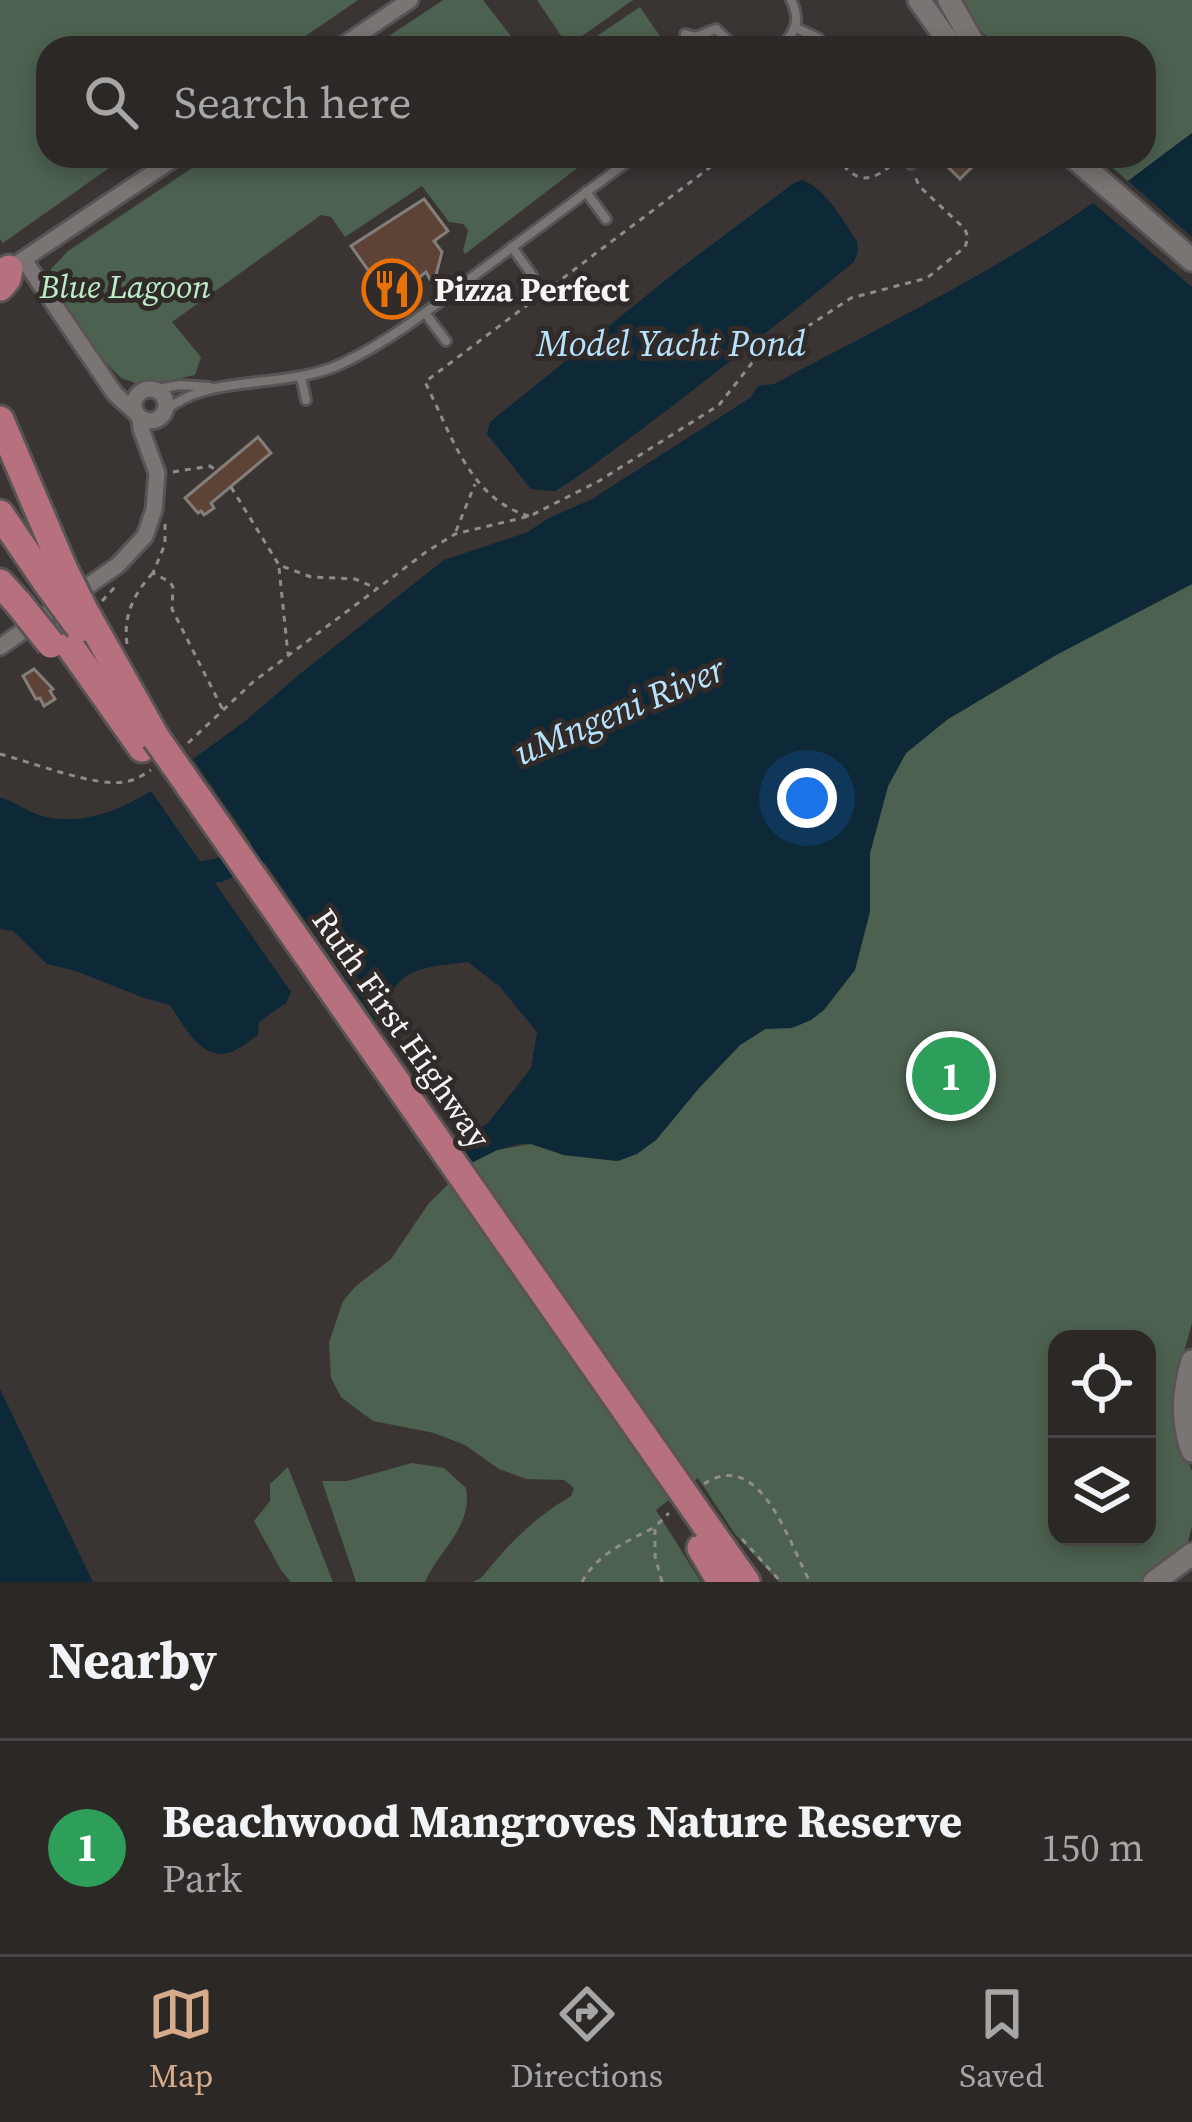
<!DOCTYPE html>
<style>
body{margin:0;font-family:"Source Serif 4",serif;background:#34302e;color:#f1f3f6}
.controls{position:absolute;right:36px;bottom:36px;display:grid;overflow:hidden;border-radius:24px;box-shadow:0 6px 18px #0003}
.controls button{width:108px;height:108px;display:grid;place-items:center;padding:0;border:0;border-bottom:3px solid #484443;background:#2c2826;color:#f1f3f6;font:60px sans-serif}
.you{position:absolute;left:807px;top:798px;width:42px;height:42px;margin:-30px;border:9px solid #fff;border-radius:50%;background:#1a73e8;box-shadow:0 0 0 18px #1a73e833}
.badge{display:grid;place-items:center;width:78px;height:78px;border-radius:50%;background:#d6ab8b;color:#fff;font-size:39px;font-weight:700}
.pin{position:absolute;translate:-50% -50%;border:6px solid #fff;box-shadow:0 3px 12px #0006}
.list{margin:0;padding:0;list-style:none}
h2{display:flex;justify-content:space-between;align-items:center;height:156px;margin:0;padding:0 48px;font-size:51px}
h2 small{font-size:39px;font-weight:400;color:#a6a6a7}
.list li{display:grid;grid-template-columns:78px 1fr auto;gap:36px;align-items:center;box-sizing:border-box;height:216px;padding:0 48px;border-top:3px solid #484443}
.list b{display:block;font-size:45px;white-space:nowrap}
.list p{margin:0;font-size:39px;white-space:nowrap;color:#a6a6a7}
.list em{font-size:39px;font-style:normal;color:#a6a6a7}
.icon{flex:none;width:66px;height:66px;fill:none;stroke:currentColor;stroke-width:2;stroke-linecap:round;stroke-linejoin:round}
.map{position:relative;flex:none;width:1192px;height:1582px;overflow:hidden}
.search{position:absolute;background:#2c2826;box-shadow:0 6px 18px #0003;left:36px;right:36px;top:36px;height:132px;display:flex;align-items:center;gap:30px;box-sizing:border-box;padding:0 42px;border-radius:36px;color:#a6a6a7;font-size:45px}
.sheet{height:372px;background:#2c2826}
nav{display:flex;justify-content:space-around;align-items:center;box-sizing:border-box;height:168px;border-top:3px solid #484443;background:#2c2826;font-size:33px;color:#a6a6a7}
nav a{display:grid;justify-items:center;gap:6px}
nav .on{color:#d6ab8b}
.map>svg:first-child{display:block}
.green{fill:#4d6150;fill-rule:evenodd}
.water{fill:#0d2837}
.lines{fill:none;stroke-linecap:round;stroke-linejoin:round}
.river{stroke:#0d2837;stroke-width:24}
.building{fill:#5d4335;stroke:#847e7b;stroke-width:3}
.lane-casing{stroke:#585453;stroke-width:14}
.street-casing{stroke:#585453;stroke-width:21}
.secondary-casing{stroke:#585453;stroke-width:27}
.highway-casing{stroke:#585453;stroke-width:33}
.path{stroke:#908c8a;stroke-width:3;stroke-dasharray:6 6;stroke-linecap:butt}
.lane{stroke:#7a7472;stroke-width:8}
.street{stroke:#7a7472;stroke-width:15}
.secondary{stroke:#7a7472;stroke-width:21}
.highway{stroke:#b6707e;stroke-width:27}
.highway-bridge-casing{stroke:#585453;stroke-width:33;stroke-linecap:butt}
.highway-bridge{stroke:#b6707e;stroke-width:27}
.labels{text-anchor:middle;stroke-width:10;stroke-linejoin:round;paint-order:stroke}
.park-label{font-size:33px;font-style:italic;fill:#bdedc6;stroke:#302b29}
.poi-label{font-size:33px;font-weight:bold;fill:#f6f3f2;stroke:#302b29;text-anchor:start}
.street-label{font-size:33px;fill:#f6f3f2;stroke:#302b29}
.water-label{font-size:36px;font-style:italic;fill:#b8e3fe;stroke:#302b29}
</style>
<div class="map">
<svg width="1192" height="1582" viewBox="0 0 1192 1582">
<rect width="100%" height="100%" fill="#3a3533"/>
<g class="green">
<path d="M0,0H358L288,48H48V156H126L3,243L0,239Z"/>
<path d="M443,0H483L520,48H371Z"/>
<path d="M537,0H633L568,46Z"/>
<path d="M963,0H1192V133L1128,181L1099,156H1144V48H995L969,14Z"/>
<path d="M640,7L668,48H579Z"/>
<path d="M210,156H593L465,254L463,251L468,230L463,224L449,222L422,186L345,237L331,217L321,215L172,322L201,357L195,375L144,386L121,378L113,370L82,334L55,291L51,280V269L68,251Z"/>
<path d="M1192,584V1323L1178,1374V1433L1192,1471V1526L1188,1541L1180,1554L1145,1582H779L735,1534L698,1478L656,1510L701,1582H473L481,1578C513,1540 529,1522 571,1496L574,1488L564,1480L526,1479L499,1469L465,1445L434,1433L373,1421L341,1397L331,1378L329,1342L343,1301L356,1286L391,1259L429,1203L469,1164L497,1150L531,1144L564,1155L617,1161L656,1140L699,1088L740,1045L765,1029L870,912V853L888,786L906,753L948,719L1056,655ZM1057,1339H1147V1537H1057Z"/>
<path d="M412,1463L444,1468L466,1488C473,1527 439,1550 425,1582H356L322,1481H347Z"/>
<path d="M288,1467L333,1582H291L281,1570L254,1521L270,1501V1484Z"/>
</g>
<g class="water">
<path d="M1192,133V237L1128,181Z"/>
<path d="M802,180C827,189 842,220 857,241L858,251L854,262C763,336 672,408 577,477L555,491L531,489L487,434L490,422L678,270L794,183Z"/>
<path d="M1093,203L1192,287V584L1056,655L948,719L906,753L888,786L870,853V912L855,970L824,1010L811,1020L792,1028L765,1029L740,1045L699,1088L656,1140L637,1154L618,1161L564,1155L531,1144H519L497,1150L469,1164L458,1139L488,1123L531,1068L537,1032L500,987L468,962C411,969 402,967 375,1021L193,759L244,722L301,673L444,560L528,532L547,519L592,499L750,398L758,386L774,384C882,326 993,273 1093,203Z"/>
<path d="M151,791L291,992L286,1003L259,1022L258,1035C250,1040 240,1049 231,1052C202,1063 183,1024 170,1005L144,998L76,971L47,964L13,931L0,929V797C16,802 31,814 46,817C83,825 120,810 151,791Z"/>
<path d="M0,1389L93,1582H0Z"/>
</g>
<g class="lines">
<path class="river" d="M175,878L219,870L256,854"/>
</g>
<g class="building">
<path d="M937,156H983L960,179Z"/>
<path d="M424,199L448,231L434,241L442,252L436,275L430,279L426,272L404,289L395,287L393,295L385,294L351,246Z"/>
<path d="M258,437L271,453L211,503L214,508L204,515L201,511L198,513L185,498Z"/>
<path d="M34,669L53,689L50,691L55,699L44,706L40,698L36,699L23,676Z"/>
</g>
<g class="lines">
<g class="lane-casing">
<g id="lane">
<path d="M796,28L818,38L826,48"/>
<path d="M685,34L696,37L716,29L736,48"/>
<path d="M779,48C796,33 801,20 791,0"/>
<path d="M904,156L911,164"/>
<path d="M586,192L606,219"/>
<path d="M512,247L532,275"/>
<path d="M425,313L446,341"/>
<path d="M301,377L306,400"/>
<path d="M152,390L180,385L209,387"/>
<path d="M165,411C208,373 285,390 341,364C391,341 435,305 479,272C531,233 583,195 635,156"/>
</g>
</g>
<g class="street-casing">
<g id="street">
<path d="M339,48L410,0"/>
<path d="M24,260L115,394L137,414"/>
<path d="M6,271L178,156"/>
<circle cx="150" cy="405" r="16"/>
<path d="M0,647L118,565L145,536L154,510L157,473L141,429L140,418"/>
</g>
</g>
<g class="secondary-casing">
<g id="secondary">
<path d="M919,0L953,48"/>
<path d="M949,0L976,48"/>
<path d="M1072,156L1192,260"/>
<path d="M1192,1361C1183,1392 1181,1420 1192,1451"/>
<path d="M1154,1582L1192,1554"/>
</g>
</g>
<g class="highway-casing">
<g id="highway">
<path d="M0,287L7,279L9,269"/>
<path d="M0,420L64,570"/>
<path d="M0,514L47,583"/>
<path d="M0,583L19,604"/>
<path d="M88,617L156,738"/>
<path d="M62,635L142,748"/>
<path d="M708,1528L746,1582"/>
<path d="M701,1548L721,1582"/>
</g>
</g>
<g class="path">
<path d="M836,156C857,185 871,184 897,160"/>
<path d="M173,472L210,466L217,471"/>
<path d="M231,487L279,565L311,577L355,579L376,588"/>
<path d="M529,516C469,499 451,433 425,382L725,156"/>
<path d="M165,524V544L153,573L170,582L173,587L172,609L223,710"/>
<path d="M456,531L475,484"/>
<path d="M279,568L288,654"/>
<path d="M102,601L116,586"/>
<path d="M127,644C123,616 134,593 153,573"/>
<path d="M188,743L253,682L426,552L455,534L530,516L599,481L719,405L752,363L851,298L927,278L965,247L968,238L965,229L919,186L915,176"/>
<path d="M0,754C31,762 95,787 124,782C134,781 143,775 151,770"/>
<path d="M704,1484C761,1446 790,1546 810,1582"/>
<path d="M742,1539L781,1582"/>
<path d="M582,1582C597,1554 626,1542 653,1528"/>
<path d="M662,1582L655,1556V1527L669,1513"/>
</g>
<use href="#lane" class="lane"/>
<use href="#street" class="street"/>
<use href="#secondary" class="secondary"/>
<use href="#highway" class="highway"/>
<g class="highway-bridge-casing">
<g id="highway-bridge">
<path d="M64,570L86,614"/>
<path d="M47,583L80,628"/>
<path d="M19,604L51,644"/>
<path d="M156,738L708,1528"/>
</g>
</g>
<use href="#highway-bridge" class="highway-bridge"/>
</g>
<defs>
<g id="restaurant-ring" transform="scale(3)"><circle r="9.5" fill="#302b29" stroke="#e8710a" stroke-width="1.5"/><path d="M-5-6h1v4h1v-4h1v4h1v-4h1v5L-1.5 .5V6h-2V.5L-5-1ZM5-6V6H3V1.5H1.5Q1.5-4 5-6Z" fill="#e8710a"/></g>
</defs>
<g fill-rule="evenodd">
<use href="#restaurant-ring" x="392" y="289"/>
</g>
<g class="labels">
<g class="park-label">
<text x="125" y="298">Blue Lagoon</text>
</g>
<g class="poi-label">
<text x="434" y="301">Pizza Perfect</text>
</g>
<g class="street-label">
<text transform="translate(402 1028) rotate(55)" y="12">Ruth First Highway</text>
</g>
<g class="water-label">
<text x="671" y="356">Model Yacht Pond</text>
<text transform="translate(619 710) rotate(-23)" y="13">uMngeni River</text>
</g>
</g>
</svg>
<div class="controls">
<button><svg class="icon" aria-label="locate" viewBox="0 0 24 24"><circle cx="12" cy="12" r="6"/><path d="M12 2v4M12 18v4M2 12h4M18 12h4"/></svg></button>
<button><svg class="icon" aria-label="layers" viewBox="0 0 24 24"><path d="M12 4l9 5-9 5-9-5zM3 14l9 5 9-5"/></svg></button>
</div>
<div class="you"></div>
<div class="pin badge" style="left:951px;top:1076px;background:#2e9e5b">1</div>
<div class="search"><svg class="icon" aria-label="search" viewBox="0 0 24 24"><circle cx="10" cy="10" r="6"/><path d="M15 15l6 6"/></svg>Search here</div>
</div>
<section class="sheet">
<h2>Nearby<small></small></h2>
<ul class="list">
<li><span class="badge" style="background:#2e9e5b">1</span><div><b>Beachwood Mangroves Nature Reserve</b><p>Park</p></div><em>150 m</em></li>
</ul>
</section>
<nav>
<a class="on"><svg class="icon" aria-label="map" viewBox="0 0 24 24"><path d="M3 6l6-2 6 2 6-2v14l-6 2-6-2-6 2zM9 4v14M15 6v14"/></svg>Map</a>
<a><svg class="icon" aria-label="directions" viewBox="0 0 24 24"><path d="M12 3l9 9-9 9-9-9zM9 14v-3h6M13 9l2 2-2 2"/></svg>Directions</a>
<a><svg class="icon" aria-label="saved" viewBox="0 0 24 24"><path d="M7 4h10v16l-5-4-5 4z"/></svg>Saved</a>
</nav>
